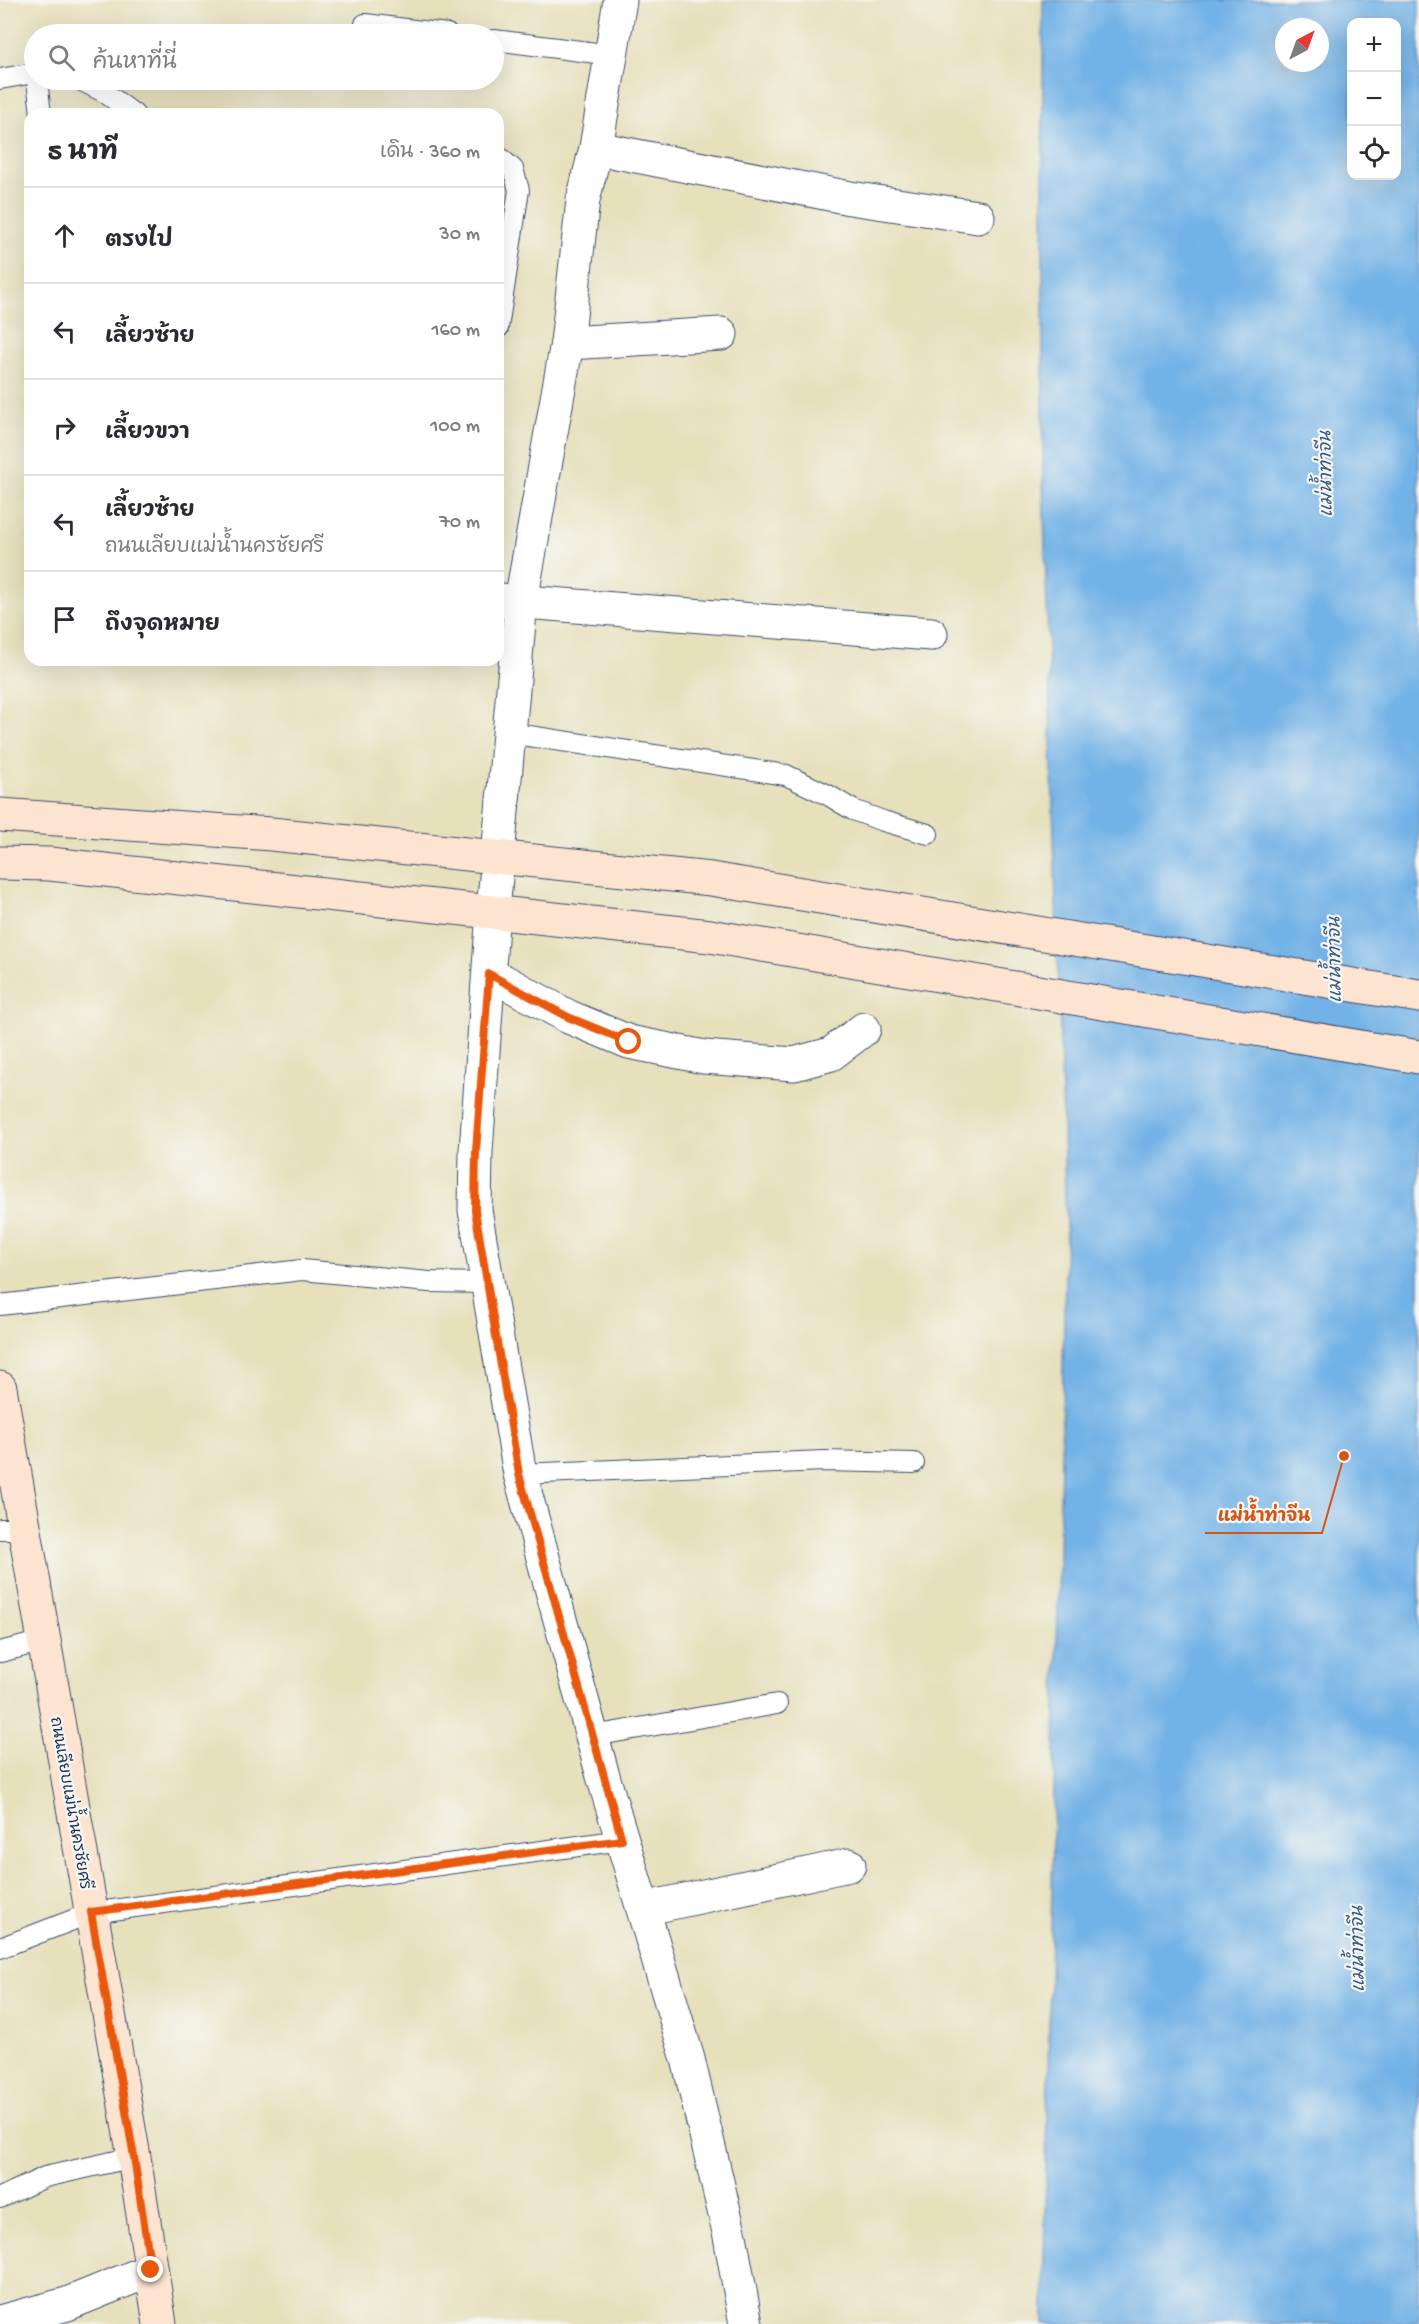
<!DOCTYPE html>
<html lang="th">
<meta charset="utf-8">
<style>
body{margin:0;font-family:"Gochi Hand","Playpen Sans Thai",sans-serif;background:#f2f2f3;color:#2b2b33}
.controls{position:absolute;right:18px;top:18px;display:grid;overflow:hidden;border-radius:12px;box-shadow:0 6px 24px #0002}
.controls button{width:54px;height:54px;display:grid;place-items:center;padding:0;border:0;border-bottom:2px solid #e1e1e2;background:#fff;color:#2b2b33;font:30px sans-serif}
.compass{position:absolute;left:1275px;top:18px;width:54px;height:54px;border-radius:50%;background:#fff;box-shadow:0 6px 24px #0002;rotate:41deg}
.stop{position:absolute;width:18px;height:18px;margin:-14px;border:4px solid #ea580c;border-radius:50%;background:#fff}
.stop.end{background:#ea580c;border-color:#fff;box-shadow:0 2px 6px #0008}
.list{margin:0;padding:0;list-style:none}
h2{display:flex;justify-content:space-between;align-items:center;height:78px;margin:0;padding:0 24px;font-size:26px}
h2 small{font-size:20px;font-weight:400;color:#7c7c81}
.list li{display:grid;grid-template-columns:39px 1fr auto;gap:18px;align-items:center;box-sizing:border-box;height:96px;padding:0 24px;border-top:2px solid #e1e1e2}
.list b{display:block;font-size:22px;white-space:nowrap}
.list p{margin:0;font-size:20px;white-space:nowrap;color:#7c7c81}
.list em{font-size:20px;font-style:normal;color:#7c7c81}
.icon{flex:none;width:33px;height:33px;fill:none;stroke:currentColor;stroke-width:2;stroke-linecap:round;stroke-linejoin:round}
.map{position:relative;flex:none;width:1419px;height:2324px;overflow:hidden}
.search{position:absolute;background:#fff;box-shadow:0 6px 24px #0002;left:24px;top:24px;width:480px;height:66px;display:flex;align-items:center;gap:15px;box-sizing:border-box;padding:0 21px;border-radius:33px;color:#7c7c81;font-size:22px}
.panel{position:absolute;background:#fff;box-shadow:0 6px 24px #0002;left:24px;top:108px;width:480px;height:558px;border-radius:18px}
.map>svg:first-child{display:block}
.water{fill:#73b2e6;stroke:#4770a2;stroke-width:1.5;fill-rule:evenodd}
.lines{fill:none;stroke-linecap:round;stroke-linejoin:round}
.service-casing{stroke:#394a6c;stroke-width:22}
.minor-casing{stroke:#394a6c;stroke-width:35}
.secondary-casing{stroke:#394a6c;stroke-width:35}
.service{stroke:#fff;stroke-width:20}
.minor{stroke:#fff;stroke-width:33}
.secondary{stroke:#fde4d1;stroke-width:33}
.route{stroke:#ea580c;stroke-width:8}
.labels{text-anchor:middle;stroke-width:4.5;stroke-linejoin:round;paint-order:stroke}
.street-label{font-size:16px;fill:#1b2f5e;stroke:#f6f6f2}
.water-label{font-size:18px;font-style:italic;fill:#355687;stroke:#f6f6f2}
.leader{fill:none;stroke:#d45514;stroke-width:2}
.callout-dot{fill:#d45514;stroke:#f6f6f2;stroke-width:2}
.callout-label{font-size:18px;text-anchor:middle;font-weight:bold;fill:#d45514;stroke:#f6f6f2;stroke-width:4.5;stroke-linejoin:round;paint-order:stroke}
</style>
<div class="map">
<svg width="1419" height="2324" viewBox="0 0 1419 2324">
<rect width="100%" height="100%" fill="#f6f6f2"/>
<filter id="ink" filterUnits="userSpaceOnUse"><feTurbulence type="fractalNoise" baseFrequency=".0167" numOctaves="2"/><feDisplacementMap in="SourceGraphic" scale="12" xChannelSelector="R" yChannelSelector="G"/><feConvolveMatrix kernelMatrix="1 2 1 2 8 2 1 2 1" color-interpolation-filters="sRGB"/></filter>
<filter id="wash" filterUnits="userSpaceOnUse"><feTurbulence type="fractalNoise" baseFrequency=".008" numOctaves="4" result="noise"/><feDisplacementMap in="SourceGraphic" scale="24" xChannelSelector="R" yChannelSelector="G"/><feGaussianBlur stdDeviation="1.35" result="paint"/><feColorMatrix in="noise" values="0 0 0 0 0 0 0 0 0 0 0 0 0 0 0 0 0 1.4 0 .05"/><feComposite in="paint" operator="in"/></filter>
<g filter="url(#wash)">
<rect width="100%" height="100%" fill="#e6e0bb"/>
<path class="water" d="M1043,0H1419V2324H1044V2262L1066,1226L1043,481ZM1352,22H1396V176H1352ZM1284,27H1320V63H1284Z"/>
</g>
<g filter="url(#ink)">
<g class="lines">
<g class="service-casing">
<g id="service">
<path d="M365,24L447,34"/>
<path d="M494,40L612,55"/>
<path d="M0,79L34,73"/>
<path d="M37,80L41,114"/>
<path d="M80,80L104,92L134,114"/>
<path d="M498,156L513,169L519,190L498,328"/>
<path d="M509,733L786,775L828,795L853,810L883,821L928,834"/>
<path d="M0,1305L302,1270L429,1282L486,1283"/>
<path d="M520,1474L823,1461L914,1463"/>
<path d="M0,1529H24"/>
<path d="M0,1652L44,1641"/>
<path d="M593,1736L777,1704"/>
<path d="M0,1948L91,1913L622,1840"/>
<path d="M0,2198L45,2177L134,2157"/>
</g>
</g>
<g class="minor-casing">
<g id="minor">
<path d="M620,0L596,148L583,200L567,343L521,601L493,911L476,1151L475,1210L520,1474L603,1776L688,2059L730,2236L746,2324"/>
<path d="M596,148L850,198L978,217"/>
<path d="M567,343L721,334"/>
<path d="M500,600L931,634"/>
<path d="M489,973L569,1017L629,1042L704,1057L794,1064L831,1054L864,1029"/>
<path d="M643,1909L849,1865"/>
<path d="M0,2322L67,2304L151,2270"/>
</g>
</g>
<g class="secondary-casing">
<g id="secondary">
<path d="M0,815L271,834L711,879L1419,996"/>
<path d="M0,863L50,864L710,936L1419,1057"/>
<path d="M0,1388L134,2157L160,2324"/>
</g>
</g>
<use href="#service" class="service"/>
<use href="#minor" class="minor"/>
<use href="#secondary" class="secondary"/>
</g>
</g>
<g class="lines" filter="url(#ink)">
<path class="route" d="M151,2270L134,2157L91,1912L622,1840L519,1474L475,1210L476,1151L489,974L568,1017L629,1042"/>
</g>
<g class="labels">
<g class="street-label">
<text transform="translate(72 1803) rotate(80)" y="6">ถนนเลียบแม่น้ำนครชัยศรี</text>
</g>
<g class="water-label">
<text transform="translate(1325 474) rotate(-91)" y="6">แม่น้ำท่าจีน</text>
<text transform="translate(1334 960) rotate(-91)" y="6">แม่น้ำท่าจีน</text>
<text transform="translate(1357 1949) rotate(-91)" y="6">แม่น้ำท่าจีน</text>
</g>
</g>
<path class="leader" d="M1344 1456L1322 1533H1205"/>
<circle class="callout-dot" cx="1344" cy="1456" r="6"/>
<g class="callout-label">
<text x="1264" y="1521">แม่น้ำท่าจีน</text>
</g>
</svg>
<div class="controls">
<button>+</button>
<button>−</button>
<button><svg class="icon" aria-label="locate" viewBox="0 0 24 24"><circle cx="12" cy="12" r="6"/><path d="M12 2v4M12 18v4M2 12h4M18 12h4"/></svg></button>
</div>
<svg class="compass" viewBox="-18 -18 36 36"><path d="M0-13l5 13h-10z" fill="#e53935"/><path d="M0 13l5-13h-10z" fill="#7c7c81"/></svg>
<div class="stop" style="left:629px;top:1042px"></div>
<div class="stop end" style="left:151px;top:2270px"></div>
<div class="search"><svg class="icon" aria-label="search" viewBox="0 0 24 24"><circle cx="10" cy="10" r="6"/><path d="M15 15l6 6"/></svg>ค้นหาที่นี่</div>
<section class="panel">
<h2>5 นาที<small>เดิน · 360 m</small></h2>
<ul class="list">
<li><svg class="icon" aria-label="ahead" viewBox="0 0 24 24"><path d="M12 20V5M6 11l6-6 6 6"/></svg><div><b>ตรงไป</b></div><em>30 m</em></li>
<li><svg class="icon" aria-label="left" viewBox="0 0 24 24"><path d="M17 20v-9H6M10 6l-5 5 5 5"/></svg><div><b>เลี้ยวซ้าย</b></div><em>160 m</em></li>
<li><svg class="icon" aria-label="right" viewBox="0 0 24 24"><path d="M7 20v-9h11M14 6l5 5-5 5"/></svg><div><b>เลี้ยวขวา</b></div><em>100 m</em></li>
<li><svg class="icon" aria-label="left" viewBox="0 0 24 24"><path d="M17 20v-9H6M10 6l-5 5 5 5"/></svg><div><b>เลี้ยวซ้าย</b><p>ถนนเลียบแม่น้ำนครชัยศรี</p></div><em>70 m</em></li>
<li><svg class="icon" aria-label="arrive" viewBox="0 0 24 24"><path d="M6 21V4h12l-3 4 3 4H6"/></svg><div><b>ถึงจุดหมาย</b></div></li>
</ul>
</section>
</div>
